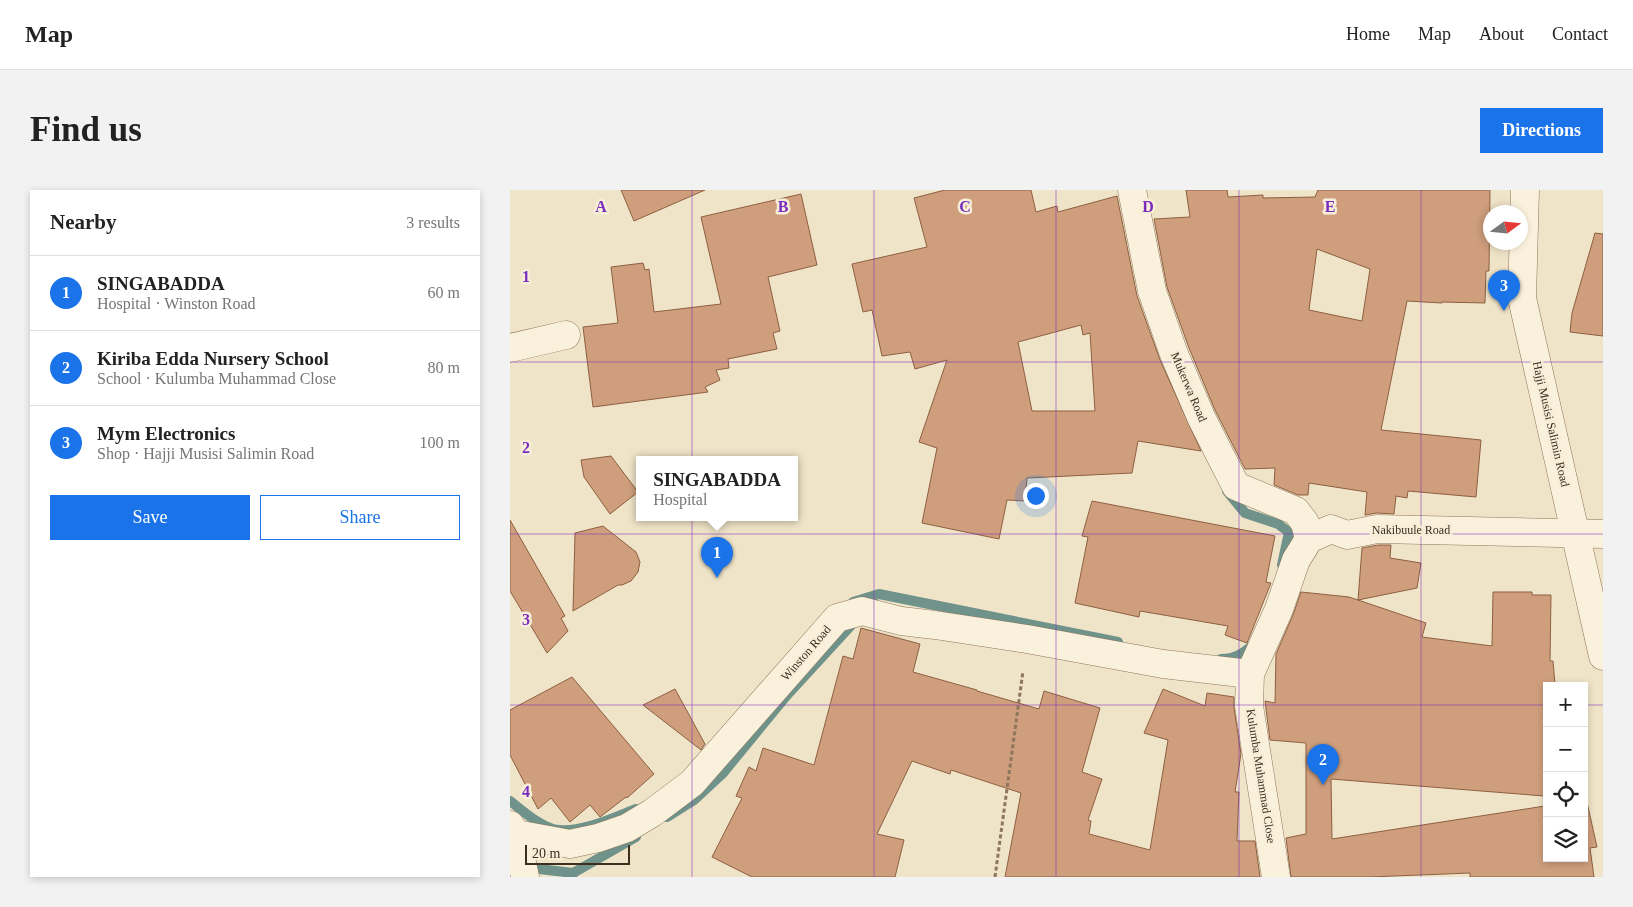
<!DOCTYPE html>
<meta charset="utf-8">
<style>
body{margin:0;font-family:"Times New Roman",serif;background:#f2f2f2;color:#222}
.controls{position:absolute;right:15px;bottom:15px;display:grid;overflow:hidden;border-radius:0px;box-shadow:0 2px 8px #0003}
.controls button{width:45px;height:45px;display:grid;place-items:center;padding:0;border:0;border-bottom:1px solid #e0e0e0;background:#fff;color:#222;font:25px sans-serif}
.compass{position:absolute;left:973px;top:15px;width:45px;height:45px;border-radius:50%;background:#fff;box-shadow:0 2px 8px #0003;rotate:75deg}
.scale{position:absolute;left:15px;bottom:12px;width:105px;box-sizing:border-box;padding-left:5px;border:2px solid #3d2e20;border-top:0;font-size:14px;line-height:18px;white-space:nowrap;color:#3d2e20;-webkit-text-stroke:4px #f7eed8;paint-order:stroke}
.you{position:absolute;left:525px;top:305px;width:18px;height:18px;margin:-12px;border:4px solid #fff;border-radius:50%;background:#1a73e8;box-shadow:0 0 0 8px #1a73e833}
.badge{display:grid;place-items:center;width:32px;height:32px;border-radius:50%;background:#1a73e8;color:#fff;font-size:16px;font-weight:700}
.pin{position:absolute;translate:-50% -41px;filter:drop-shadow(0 1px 2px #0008)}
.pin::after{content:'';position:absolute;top:26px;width:18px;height:15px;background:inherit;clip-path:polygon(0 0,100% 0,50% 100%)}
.popup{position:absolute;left:126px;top:266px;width:162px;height:65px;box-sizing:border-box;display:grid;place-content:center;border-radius:0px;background:#fff;filter:drop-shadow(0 1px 4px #0005);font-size:16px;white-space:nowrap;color:#767676}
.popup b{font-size:19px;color:#222}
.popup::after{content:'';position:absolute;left:50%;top:100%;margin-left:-10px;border:10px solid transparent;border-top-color:#fff}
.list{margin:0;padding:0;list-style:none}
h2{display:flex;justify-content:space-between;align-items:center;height:65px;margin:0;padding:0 20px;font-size:21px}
h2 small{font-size:16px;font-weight:400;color:#767676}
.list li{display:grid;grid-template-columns:32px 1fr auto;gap:15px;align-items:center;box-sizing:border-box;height:75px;padding:0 20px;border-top:1px solid #e0e0e0}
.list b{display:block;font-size:19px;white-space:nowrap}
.list p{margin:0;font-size:16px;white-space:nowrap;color:#767676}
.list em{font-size:16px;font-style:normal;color:#767676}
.actions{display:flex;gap:10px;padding:15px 20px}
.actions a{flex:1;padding:11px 0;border:1px solid #1a73e8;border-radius:0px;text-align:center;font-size:18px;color:#1a73e8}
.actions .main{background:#1a73e8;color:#fff}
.icon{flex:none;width:28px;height:28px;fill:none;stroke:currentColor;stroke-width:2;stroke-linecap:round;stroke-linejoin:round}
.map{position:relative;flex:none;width:1093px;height:687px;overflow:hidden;border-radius:0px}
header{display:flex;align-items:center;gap:30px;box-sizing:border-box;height:70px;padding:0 25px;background:#fff;border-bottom:1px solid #e0e0e0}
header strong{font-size:24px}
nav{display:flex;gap:28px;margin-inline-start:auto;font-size:18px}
.intro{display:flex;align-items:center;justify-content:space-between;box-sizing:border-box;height:120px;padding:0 30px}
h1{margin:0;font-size:35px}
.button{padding:12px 22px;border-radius:0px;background:#1a73e8;color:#fff;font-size:18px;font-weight:700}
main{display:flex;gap:30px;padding:0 30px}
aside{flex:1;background:#fff;border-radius:0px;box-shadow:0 2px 8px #0003}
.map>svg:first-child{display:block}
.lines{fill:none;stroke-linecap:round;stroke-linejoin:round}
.stream{stroke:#6f938a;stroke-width:10}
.building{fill:#cf9f7d;stroke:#8d5f41;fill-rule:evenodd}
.minor-casing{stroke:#8d765c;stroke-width:29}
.path{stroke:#8d765c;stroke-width:3;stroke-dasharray:4 2.5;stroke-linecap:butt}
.minor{stroke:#faf1dc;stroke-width:28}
.grid{fill:none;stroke:#7b2cbf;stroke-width:1;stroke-opacity:0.55}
.labels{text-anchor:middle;stroke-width:5;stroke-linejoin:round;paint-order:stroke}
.street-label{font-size:12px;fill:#3d2e20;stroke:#f7eed8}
.grid-label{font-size:16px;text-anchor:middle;font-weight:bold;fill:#7b2cbf;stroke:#f7eed8;stroke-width:5;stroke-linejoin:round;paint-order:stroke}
</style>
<header>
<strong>Map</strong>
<nav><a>Home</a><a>Map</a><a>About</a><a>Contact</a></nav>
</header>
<div class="intro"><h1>Find us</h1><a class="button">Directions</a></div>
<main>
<aside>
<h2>Nearby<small>3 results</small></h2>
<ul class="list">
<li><span class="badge">1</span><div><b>SINGABADDA</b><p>Hospital · Winston Road</p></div><em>60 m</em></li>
<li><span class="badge">2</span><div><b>Kiriba Edda Nursery School</b><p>School · Kulumba Muhammad Close</p></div><em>80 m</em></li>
<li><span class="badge">3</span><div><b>Mym Electronics</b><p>Shop · Hajji Musisi Salimin Road</p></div><em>100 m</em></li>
</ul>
<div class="actions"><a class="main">Save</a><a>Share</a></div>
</aside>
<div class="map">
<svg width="1093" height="687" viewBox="0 0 1093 687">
<rect width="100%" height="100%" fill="#f0e4c8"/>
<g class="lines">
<g class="stream">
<path d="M717,301L735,323L768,334L779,342L772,375"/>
<path d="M343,412L369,404L608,452"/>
<path d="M711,469C725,469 734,463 744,454"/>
<path d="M0,611C13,621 27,634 43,639C68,645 103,628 126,619"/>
<path d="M157,627L184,610L213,583L277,505L345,431"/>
<path d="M0,684L12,677L63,683"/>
<path d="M62,687L63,683L126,647"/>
</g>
</g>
<g class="building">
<path d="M111,0H195L124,31Z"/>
<path d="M435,0H521L526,22L547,16L548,22L607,6L627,106L650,170L691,261L628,251L622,283L517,288L515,311L497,310L489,349L412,333L427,258L409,252L437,170L405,179L400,162L372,166L362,120L353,122L342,74L417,57L404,8ZM571,135L573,145L580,143L585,221H522L508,152Z"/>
<path d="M676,0H717L718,7L753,5V8L805,7L808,0H980L979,81H976L975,113L932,112V113L897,111L871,240L971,250L966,307L898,301L897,308L886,306L884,324L867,323L855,325L857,302L799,293L798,305H788L764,295L765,278L735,279L705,220L679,158L657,97L644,29L680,27ZM807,59L860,79L852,131L799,120Z"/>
<path d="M291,4L307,75L258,87L270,141L263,143L267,159L218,169L219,178L206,180L210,190L195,197L198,202L83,217L73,137L108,133L101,77L133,73L135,80L139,79L144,122L211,114L191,27Z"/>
<path d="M1085,43L1093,44V146L1060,142L1062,123Z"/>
<path d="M101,266L128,302L100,324L74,287L71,270Z"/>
<path d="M582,311L765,346L756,392L761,393L737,453L715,445L718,436L630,421L629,427L565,413L578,347L572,346Z"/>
<path d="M0,330L55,426L51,428L58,441L37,463L0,401Z"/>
<path d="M93,336L126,362L130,372L128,382L121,391L112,395H108L63,421L65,343Z"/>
<path d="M868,355H881L880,368L911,373L907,398L848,410L916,433L912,447L982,456L983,402H1022V405H1041L1040,471H1043L1045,494L1051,493L1052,496H1037V668H1074V599L1087,657L1080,658L1084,687H960V683L859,687H781L776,648L796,644V553L760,550L755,511L765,513L766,464L783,425L791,402L839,407L848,410L852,358ZM821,589L1034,606L1035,616L822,649Z"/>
<path d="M351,438L410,454L403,482L467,500V501L529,519L534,501L590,518L572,582L592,589L578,630L581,631L579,644L640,660L658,550L634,543L653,499L695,516L697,503L724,507V518L731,564L725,602H729L727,651H745L750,687H495L511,603L441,580L440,584L402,571L367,644L394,650L385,687H242L202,667L232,608L226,606L239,577L246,581L253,558L304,575L333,466L343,469Z"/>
<path d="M62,487L144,584L117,608L116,607L90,627L80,615L60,632L41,608L28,619L0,565V520Z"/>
<path d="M165,499L195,554L191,560L133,515Z"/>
</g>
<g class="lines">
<g class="minor-casing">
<g id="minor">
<path d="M622,0L642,101L664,164L691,227L710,265L726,296L786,321L795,333L799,349"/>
<path d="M1015,0L1012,108L1093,466"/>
<path d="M0,158L56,145"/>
<path d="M0,635L6,644L60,654L88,648L117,638L142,623L182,593L327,428L352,421L391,431L425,435L517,449L653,474L740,484"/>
<path d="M0,648L6,644L15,687"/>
<path d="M766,687L739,516L740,484L769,419L786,370L799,349L821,339L837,345L867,339L1093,344"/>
</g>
</g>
<path class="path" d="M485,687L513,481"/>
<use href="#minor" class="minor"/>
</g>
<path class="grid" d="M182,0V687M364,0V687M546,0V687M729,0V687M911,0V687M0,172H1093M0,344H1093M0,515H1037M1074,515H1093"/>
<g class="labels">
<g class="street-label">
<text transform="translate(679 197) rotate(67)" y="4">Mukerwa Road</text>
<text transform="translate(1041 234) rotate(77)" y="4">Hajji Musisi Salimin Road</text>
<text x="901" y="344">Nakibuule Road</text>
<text transform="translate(296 463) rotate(-49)" y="4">Winston Road</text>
<text transform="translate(751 586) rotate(81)" y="4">Kulumba Muhammad Close</text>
</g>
</g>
<g class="grid-label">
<text x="91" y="22">A</text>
<text x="273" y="22">B</text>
<text x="455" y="22">C</text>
<text x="638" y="22">D</text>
<text x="820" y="22">E</text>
<text x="16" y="92">1</text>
<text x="16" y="263">2</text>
<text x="16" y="435">3</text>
<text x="16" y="607">4</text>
</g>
</svg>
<div class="controls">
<button>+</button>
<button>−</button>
<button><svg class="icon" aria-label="locate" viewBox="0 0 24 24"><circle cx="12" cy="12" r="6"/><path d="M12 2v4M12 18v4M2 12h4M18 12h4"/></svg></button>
<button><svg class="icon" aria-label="layers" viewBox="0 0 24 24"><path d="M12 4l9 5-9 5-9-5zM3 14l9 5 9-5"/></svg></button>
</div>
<svg class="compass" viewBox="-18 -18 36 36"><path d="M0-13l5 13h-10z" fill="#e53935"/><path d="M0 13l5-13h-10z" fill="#767676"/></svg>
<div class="scale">20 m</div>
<div class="you"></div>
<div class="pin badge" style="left:207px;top:388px">1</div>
<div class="popup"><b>SINGABADDA</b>Hospital</div>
<div class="pin badge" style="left:813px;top:595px">2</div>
<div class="pin badge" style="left:994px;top:121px">3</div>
</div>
</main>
